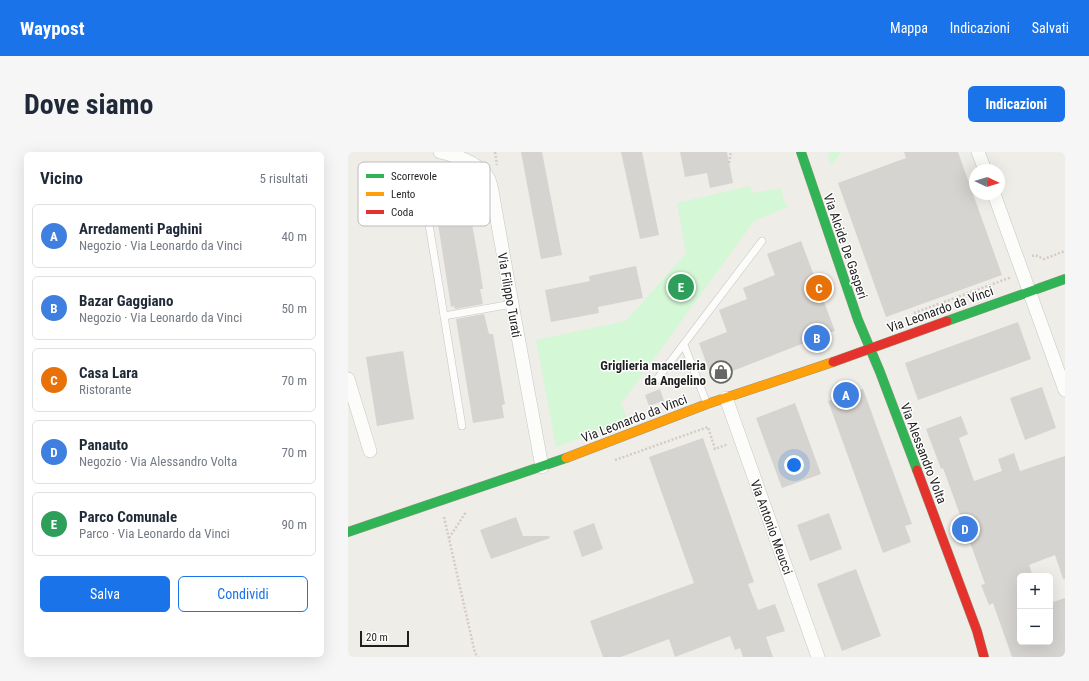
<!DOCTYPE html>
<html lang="it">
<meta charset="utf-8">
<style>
body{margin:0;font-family:"Roboto Condensed",sans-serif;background:#f6f6f7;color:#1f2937}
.controls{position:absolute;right:12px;bottom:12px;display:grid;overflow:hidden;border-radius:6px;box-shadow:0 4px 16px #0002}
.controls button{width:36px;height:36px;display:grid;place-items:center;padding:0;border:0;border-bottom:1px solid #e0e1e3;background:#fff;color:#1f2937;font:20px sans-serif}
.compass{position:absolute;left:621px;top:12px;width:36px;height:36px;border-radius:50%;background:#fff;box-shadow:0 4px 16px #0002;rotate:94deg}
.scale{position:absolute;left:12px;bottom:10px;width:49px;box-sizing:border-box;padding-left:4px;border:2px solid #1f1f1f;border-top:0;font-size:11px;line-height:14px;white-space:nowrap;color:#1f1f1f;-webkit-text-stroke:3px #fff;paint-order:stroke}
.you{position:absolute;left:446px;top:313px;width:14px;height:14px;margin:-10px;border:3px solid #fff;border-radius:50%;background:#1a73e8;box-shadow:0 0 0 6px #1a73e833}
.badge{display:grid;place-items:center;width:26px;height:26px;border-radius:50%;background:#1a73e8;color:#fff;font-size:13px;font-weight:700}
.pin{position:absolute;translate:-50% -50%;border:2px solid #fff;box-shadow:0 1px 4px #0006}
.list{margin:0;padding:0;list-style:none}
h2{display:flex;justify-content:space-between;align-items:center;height:52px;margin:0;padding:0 16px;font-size:17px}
h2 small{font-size:13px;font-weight:400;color:#747a83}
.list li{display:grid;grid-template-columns:26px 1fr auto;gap:12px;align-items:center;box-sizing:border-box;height:64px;margin:0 8px 8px;padding:0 8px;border:1px solid #e0e1e3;border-radius:6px}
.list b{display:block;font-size:15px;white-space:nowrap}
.list p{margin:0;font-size:13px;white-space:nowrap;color:#747a83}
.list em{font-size:13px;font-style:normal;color:#747a83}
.actions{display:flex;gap:8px;padding:12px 16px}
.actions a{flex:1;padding:9px 0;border:1px solid #1a73e8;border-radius:6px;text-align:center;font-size:14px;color:#1a73e8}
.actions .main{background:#1a73e8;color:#fff}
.map{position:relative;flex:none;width:717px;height:505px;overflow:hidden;border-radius:6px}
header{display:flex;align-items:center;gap:24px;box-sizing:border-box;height:56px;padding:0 20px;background:#1a73e8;color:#fff}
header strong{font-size:19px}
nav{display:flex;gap:22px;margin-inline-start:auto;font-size:14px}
.intro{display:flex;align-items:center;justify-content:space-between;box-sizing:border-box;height:96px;padding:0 24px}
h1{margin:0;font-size:28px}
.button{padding:10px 18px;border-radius:6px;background:#1a73e8;color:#fff;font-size:14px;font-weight:700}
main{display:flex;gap:24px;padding:0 24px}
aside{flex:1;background:#fff;border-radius:6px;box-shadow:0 4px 16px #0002}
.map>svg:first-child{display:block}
.park{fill:#d4f7d6}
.building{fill:#d6d4d0}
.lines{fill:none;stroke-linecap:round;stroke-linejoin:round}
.lane-casing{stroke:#c6c6c3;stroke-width:8}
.street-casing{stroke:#c6c6c3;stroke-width:14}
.fast-casing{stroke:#95997e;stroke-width:10}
.slow-casing{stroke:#95997e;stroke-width:10}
.jam-casing{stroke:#95997e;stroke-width:10}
.path{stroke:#d7cac6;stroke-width:2.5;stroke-dasharray:2 2;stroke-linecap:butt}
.lane{stroke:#fcfcfb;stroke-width:7}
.street{stroke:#fcfcfb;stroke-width:13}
.fast{stroke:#30b455;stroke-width:9}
.slow{stroke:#ff9f0a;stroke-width:9}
.jam{stroke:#e5322d;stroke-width:9}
.labels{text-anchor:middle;stroke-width:3;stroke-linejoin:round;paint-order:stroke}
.street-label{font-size:13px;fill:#1f1f1f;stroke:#fff}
.poi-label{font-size:13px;font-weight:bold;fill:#1f1f1f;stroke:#fff;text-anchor:end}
.key{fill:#fff;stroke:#bcbcbc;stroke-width:1}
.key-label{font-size:11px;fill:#1f1f1f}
</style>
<header>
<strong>Waypost</strong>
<nav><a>Mappa</a><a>Indicazioni</a><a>Salvati</a></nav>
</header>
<div class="intro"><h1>Dove siamo</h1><a class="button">Indicazioni</a></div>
<main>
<aside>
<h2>Vicino<small>5 risultati</small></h2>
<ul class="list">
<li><span class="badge" style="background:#3f7fe0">A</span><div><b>Arredamenti Paghini</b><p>Negozio · Via Leonardo da Vinci</p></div><em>40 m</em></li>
<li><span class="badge" style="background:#3f7fe0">B</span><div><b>Bazar Gaggiano</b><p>Negozio · Via Leonardo da Vinci</p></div><em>50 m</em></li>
<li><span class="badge" style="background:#e8710a">C</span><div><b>Casa Lara</b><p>Ristorante</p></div><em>70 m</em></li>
<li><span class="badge" style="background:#3f7fe0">D</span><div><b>Panauto</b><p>Negozio · Via Alessandro Volta</p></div><em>70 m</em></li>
<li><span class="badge" style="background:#2e9e5b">E</span><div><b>Parco Comunale</b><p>Parco · Via Leonardo da Vinci</p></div><em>90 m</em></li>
</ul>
<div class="actions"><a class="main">Salva</a><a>Condividi</a></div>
</aside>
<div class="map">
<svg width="717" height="505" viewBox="0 0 717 505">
<rect width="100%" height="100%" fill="#eeede7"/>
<g class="park">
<path d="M480,0H493L483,14Z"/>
<path d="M402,34L404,41L433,36L436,49L440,55L406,69L273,252L280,269L208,295L188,188L278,169L338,101L329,51Z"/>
</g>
<g class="building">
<path d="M173,0H194L214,103L193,107Z"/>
<path d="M273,0H294L311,83L292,87Z"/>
<path d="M332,0H379L385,31L362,36L359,21L337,25Z"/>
<path d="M556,0H610L654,123L538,165L490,31L558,6Z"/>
<path d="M118,54L120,67L123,66L131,111L135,137H132L135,152L107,157L106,154L103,155L88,59Z"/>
<path d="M453,89L487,179L364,227L351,191L379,180L371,158L399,147L395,136L427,123L419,102Z"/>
<path d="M288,114L295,146L250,155L251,161L203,170L197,138L242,129L241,124Z"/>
<path d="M136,162L141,182H145L157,252L154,253L156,266L125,271L108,167Z"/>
<path d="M670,170L683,207L570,248L557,211Z"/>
<path d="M55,199L66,267L29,274L18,205Z"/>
<path d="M694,235L708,276L677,288L662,246Z"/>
<path d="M312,237L316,249L301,254L297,243Z"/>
<path d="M515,237L564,372L557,374L563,390L535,401L480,249Z"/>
<path d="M447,251L473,322L434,336L408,266Z"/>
<path d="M613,264L620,282L611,286L626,329L654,319L650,307L666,301L672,319L717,304V427H715L707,403L681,413L685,424H672V490H702V451L717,446V505H664L645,451L641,453L633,433L637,432L623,393L595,316L593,317L578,277Z"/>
<path d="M355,286L406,430L400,432L410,458L427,452L437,479L418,485L425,505H395L392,496L387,498L382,484L327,505L321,487L273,505H255L242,469L346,431L301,305Z"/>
<path d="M481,361L494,397L462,409L449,373Z"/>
<path d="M168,365L175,384H201L202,386L143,407L132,378Z"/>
<path d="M246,371L255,397L234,405L225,379Z"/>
<path d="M508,417L533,484L494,499L469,432Z"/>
</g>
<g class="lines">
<g class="lane-casing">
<g id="lane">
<path d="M79,60L114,274"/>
<path d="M96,164L164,152"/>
<path d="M336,193L359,252"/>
<path d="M307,230L414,89"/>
</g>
</g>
<g class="street-casing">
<g id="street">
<path d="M92,0C109,4 127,9 139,24C142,28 143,34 144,39L164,152L194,315"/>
<path d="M630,0L637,18"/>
<path d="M646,42L717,238"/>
<path d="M0,227L22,299"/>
<path d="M378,246L470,505"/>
</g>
</g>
<g class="fast-casing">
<g id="fast">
<path d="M453,0L510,168L532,220L569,318"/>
<path d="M599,169L717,127"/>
<path d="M0,380L218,306"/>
</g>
</g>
<g class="slow-casing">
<path id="slow" d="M218,306L359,252L485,210"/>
</g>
<g class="jam-casing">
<g id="jam">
<path d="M485,210L599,169"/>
<path d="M569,318L629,479L636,505"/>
</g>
</g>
<g class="path">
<path d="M147,0L149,13"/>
<path d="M381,11L383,0"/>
<path d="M684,104L687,103L696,107L717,99"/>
<path d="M566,161L661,126V124"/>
<path d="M267,308L360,275L367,297L380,292"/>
<path d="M96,365L127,501L130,505"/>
<path d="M101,386L118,360"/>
</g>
<use href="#lane" class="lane"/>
<use href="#street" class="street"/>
<use href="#fast" class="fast"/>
<use href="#slow" class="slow"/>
<use href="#jam" class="jam"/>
</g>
<defs>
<g id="shop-ring" transform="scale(1.15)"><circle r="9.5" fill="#fff" stroke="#676765" stroke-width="1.5"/><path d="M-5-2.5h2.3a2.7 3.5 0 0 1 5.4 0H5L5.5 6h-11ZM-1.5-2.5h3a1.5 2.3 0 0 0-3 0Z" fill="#676765"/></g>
</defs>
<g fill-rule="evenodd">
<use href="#shop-ring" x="373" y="220"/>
</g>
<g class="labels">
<g class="street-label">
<text transform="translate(498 94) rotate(71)" y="5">Via Alcide De Gasperi</text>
<text transform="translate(162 143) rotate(80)" y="5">Via Filippo Turati</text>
<text transform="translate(592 157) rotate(-20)" y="5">Via Leonardo da Vinci</text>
<text transform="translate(286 266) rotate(-21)" y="5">Via Leonardo da Vinci</text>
<text transform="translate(576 301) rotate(69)" y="5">Via Alessandro Volta</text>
<text transform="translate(424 375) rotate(70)" y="5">Via Antonio Meucci</text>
</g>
<g class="poi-label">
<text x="358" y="218">Griglieria macelleria<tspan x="358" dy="15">da Angelino</tspan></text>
</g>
</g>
<rect x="10" y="10" width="132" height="64" rx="6" class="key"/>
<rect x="18" y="22" width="18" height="4" fill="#30b455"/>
<rect x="18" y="40" width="18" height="4" fill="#ff9f0a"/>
<rect x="18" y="58" width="18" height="4" fill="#e5322d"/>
<g class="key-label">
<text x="43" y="28">Scorrevole</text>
<text x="43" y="46">Lento</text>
<text x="43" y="64">Coda</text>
</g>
</svg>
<div class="controls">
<button>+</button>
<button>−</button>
</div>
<svg class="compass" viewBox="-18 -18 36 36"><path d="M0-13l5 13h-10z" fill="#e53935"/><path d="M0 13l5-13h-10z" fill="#747a83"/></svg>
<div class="scale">20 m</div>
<div class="you"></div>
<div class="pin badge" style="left:498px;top:243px;background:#3f7fe0">A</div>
<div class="pin badge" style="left:469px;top:186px;background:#3f7fe0">B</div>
<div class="pin badge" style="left:471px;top:136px;background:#e8710a">C</div>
<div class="pin badge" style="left:617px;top:377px;background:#3f7fe0">D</div>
<div class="pin badge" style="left:333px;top:135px;background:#2e9e5b">E</div>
</div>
</main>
